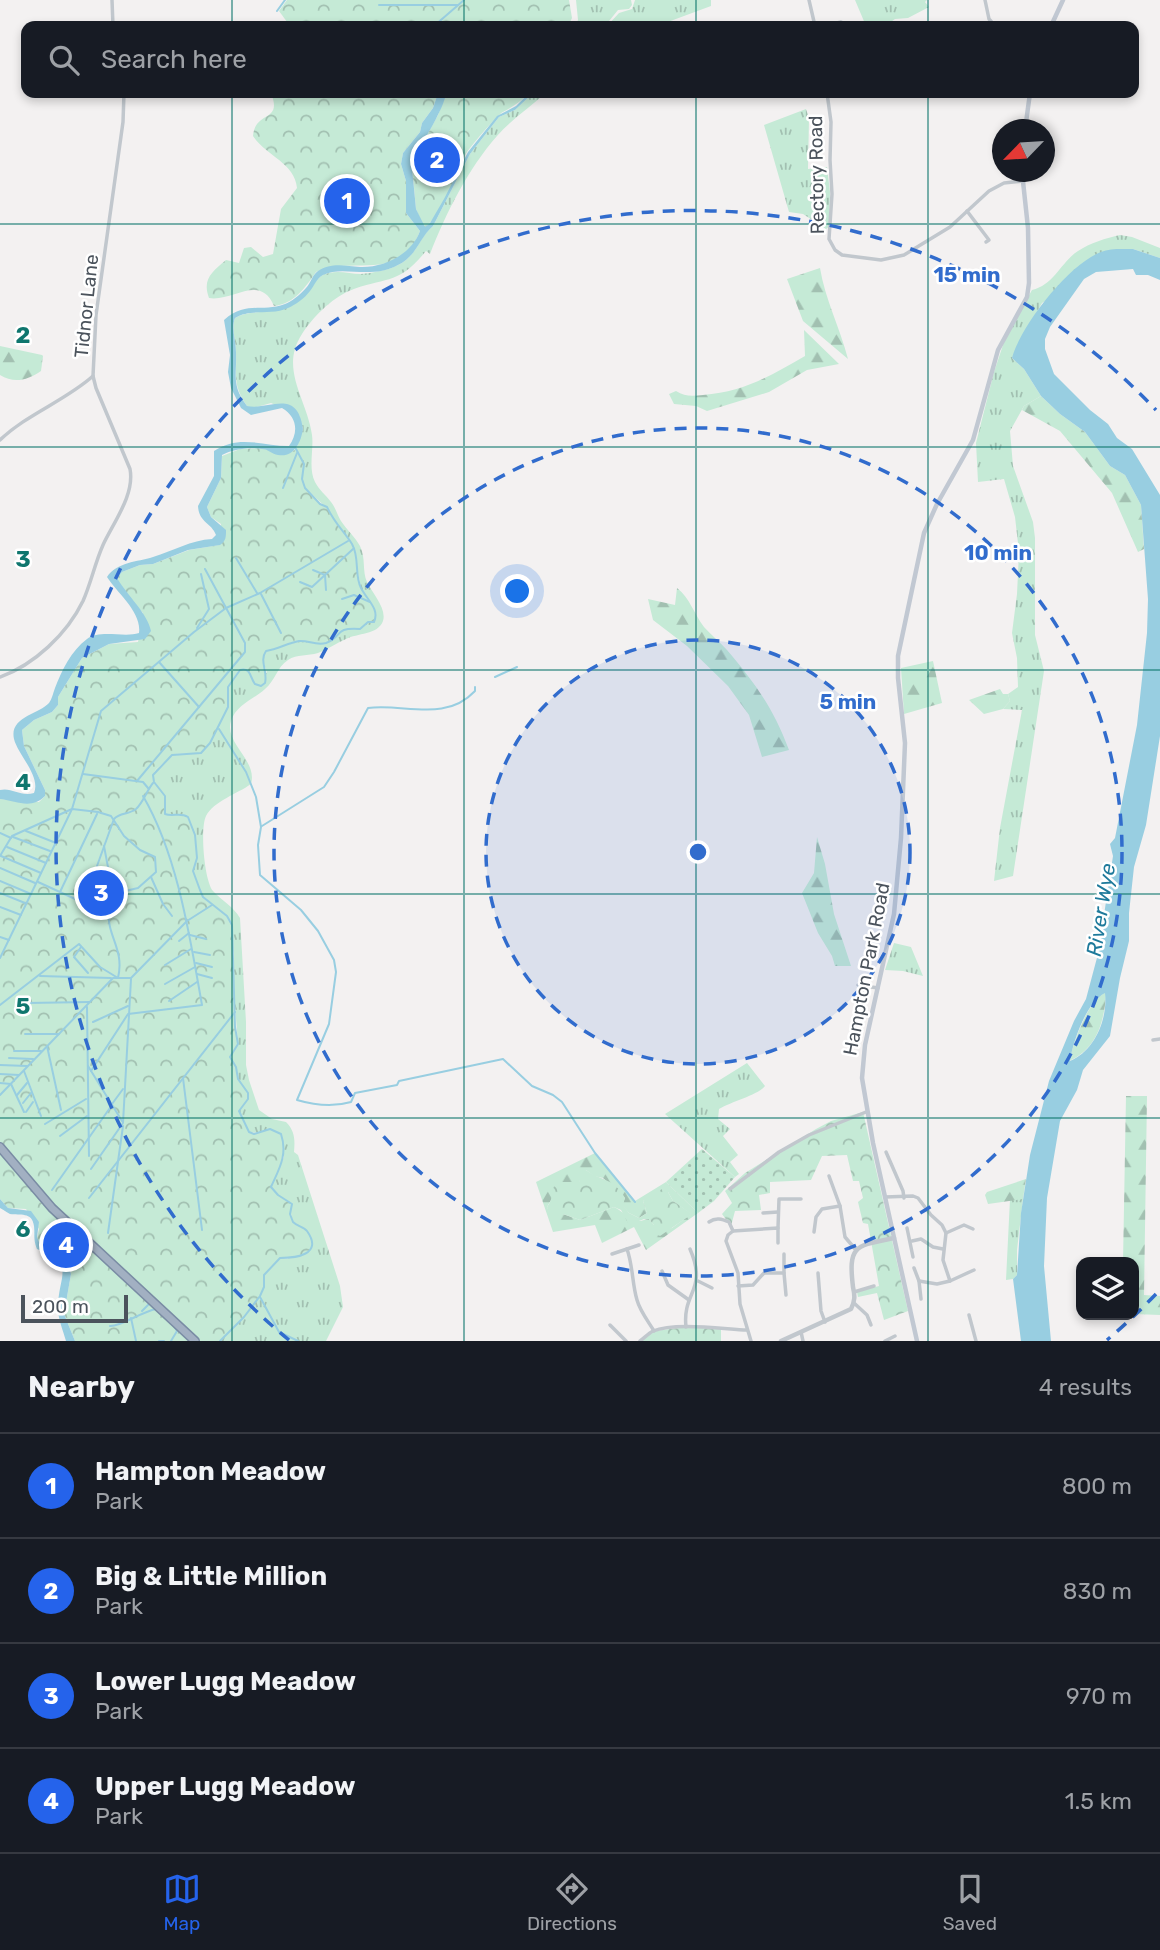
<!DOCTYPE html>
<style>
body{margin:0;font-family:Rubik,sans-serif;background:#20242c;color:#f1f3f6}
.controls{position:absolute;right:21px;bottom:21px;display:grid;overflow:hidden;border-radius:14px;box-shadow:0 4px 10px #0003}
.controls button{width:63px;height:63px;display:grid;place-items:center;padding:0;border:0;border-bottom:2px solid #363941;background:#171b24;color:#f1f3f6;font:35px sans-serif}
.compass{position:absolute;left:992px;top:119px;width:63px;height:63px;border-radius:50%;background:#171b24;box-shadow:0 4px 10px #0003;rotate:245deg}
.scale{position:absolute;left:21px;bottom:18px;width:107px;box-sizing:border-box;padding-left:7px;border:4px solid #4b535c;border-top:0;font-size:19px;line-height:24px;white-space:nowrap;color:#4b535c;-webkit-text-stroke:5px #fff;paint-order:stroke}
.you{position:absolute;left:518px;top:592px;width:24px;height:24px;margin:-18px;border:5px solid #fff;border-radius:50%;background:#1a73e8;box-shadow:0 0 0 10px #1a73e833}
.badge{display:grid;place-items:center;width:46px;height:46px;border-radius:50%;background:#2563eb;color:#fff;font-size:23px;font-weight:700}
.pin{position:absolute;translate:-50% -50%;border:4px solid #fff;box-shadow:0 2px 7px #0006}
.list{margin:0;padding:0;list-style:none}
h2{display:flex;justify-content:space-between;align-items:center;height:91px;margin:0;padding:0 28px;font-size:30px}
h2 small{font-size:23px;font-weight:400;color:#9ea1a6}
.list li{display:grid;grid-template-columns:46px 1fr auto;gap:21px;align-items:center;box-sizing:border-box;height:105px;padding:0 28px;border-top:2px solid #363941}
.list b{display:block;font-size:26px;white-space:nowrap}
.list p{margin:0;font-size:23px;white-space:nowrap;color:#9ea1a6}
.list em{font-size:23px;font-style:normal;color:#9ea1a6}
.icon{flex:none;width:38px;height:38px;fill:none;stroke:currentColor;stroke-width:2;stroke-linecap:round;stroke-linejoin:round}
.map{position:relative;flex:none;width:1160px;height:1341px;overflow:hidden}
.search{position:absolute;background:#171b24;box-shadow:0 4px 10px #0003;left:21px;right:21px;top:21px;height:77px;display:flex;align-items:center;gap:18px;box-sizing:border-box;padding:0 24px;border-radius:14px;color:#9ea1a6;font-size:26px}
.sheet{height:511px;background:#171b24}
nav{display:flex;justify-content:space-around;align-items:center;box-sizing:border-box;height:98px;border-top:2px solid #363941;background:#171b24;font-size:19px;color:#9ea1a6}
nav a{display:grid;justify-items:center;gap:4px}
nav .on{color:#2563eb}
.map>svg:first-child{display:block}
.grass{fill:url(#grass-tufts)}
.forest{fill:url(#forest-firs);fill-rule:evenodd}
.park{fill:url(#park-crowns)}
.garden{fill:url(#garden-dots)}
.water{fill:#98cee1;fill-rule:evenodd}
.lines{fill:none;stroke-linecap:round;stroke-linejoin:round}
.stream{stroke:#98cee1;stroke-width:2}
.trunk-casing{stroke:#7a8ca4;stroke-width:10}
.minor{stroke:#c1c7cd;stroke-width:3.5}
.tertiary{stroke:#c1c7cd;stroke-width:4.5}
.secondary{stroke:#c1c8d2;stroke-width:4.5}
.trunk{stroke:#a2b0c2;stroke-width:7}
.grid{fill:none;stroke:#0f766e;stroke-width:2;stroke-opacity:0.55}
.ring{fill:none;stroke:#316ccd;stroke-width:3.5;stroke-dasharray:12 9}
.labels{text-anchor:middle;stroke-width:5;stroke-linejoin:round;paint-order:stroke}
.street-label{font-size:19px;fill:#4b535c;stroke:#fff}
.water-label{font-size:21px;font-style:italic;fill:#1f7a9b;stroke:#fff}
.grid-label{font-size:23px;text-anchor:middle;font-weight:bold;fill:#0f766e;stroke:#fff;stroke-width:5;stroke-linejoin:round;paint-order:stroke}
.centre{fill:#316ccd;stroke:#fff;stroke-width:3.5}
.ring-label{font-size:21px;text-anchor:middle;font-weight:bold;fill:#316ccd;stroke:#fff;stroke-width:5;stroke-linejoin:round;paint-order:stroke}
</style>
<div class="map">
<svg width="1160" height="1341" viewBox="0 0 1160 1341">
<defs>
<pattern id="grass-tufts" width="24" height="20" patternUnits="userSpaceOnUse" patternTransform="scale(1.75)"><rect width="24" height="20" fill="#c5ead6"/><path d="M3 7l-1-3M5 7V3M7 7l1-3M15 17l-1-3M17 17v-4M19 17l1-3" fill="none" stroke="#a2c0b1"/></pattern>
<pattern id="forest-firs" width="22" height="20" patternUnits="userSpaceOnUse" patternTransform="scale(1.75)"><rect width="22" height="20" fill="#c5ead6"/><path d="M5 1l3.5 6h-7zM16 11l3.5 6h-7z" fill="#a2c0b1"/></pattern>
<pattern id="park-crowns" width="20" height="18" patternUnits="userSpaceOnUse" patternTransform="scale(1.75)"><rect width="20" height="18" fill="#c5ead6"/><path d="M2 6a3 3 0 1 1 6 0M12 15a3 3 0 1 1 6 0" fill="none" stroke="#a2c0b1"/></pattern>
<pattern id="garden-dots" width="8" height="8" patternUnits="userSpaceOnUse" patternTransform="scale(1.75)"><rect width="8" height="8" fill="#c5ead6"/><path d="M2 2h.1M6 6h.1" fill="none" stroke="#a2c0b1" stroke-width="1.8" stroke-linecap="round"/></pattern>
</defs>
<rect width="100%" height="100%" fill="#f3f1f1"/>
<g class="grass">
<path d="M576,0H631L632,5L629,9L618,10L605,26H575L578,20Z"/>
<path d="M635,0H711V6L657,26H607L619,13L632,9Z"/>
<path d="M855,0H927L925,2L929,7L908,18L895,19L885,26H866Z"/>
<path d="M533,93H546C530,107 511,120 497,136C468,169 446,213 430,254L426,251C397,287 385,276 349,291C331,299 313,317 302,334C279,369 307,399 312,435C314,449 308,468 315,482C319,490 326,495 331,502C336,508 337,515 341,521C347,530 355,537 360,546C366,558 362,571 367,582C372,593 387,608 383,621C378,635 357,633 346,639C337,643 328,649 318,653C308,656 297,654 288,660C277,667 275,681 265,689C254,699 236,705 231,721C224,744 258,760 251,784C237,794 214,801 206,816C200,828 204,880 213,891C222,901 233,906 240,918L246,1022V1065L249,1080L259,1110L272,1119L286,1122C295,1131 295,1140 294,1152L298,1155L340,1286L343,1307L326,1341H220L244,1317L260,1296L264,1287V1275L280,1258L288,1259L301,1227L293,1222L288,1201L278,1195L271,1187L284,1157V1144L260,1133L249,1132L239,1111L248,1099V1093L238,1079L236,1067L230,1057L238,1044L233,980L234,954L231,944L233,929L227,916L203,897L193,871L197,858L195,835L177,814L170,816L165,814V796L154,782L153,775L156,769L175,754L200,753L210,743L228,707V687L240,670L267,673L263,660L266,651C277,648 288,643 299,641C308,640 316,646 326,643C343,637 333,627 360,629L368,622L375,609L361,588L352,544L335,524L329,510L305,488L302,479L304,464L296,449L303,429L299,415L271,403L253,408L247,406C232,384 237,376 236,352C236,340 231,329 235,318C254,307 277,317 297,302C309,294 313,276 329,273C340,270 350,274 361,274C372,273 389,270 398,265C417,256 419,237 433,226L470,154L499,117L515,110Z"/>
<path d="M806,109L809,118L808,169L827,167L830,192L829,227L826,229L803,214L789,212L764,125Z"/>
<path d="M1120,235L1132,237L1160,248V258L1133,249L1042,303L1012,358L1024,369L1041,396L1024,406L1010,431L1013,466L1033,522L1035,538V635L1044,671L1013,876L994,881L1000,828L1022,710L1003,709L1010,701L1008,694L1018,687L1017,658L1012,633L1017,594L1019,552L1015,517L1004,479L978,482L976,443L994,372L1006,336L1032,290C1054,285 1061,262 1078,251C1090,243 1106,238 1120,235Z"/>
<path d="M894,943L911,947L923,976L903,971L885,970Z"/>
<path d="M747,1063L765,1086C758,1095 732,1101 719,1109L718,1119L730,1129L723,1136L738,1155L730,1162L739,1174L735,1177L665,1114Z"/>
<path d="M1010,1199H1023L1017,1250V1275L1013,1279L1006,1280Z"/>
</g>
<g class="forest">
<path d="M820,268C825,299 840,328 848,359L803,321L787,279Z"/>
<path d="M804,330L839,364L807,370L769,392L707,411L696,406L674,404L669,394L676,391C685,397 693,396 703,395C744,392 770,376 805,356Z"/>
<path d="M0,346L42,355L43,356L41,371C28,380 14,384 0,375Z"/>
<path d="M1041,396L1060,414L1085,432L1110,466L1125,475L1141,505L1144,549L1138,552L1112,493L1060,431L1022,410L1024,406Z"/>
<path d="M677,588C690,598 694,614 704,627C711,635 720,642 727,650C755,683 774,709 789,750L762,757L749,715L728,686L687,646L653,620L648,599L675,605Z"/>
<path d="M933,661L942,703L904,714L901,668Z"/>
<path d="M1000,689L1003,694H1008L1010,701L1003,709L984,714L969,700Z"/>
<path d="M817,837L825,864L834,914L851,966H835L832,956L818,933L802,893L814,873Z"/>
<path d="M1106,992C1105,1020 1097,1049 1069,1061C1075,1040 1086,1003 1106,992Z"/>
<path d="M1126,1096H1147L1144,1295L1160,1296V1315L1134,1314V1262H1123Z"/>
<path d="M595,1153L635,1201L666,1182L698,1213L646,1250L634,1227L602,1243L595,1225L553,1232L536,1182ZM586,1170L594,1176L603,1178L625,1198L622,1205L629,1213L639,1218L647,1213L643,1201L668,1192L673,1201L691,1214L672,1228L655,1231L654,1225L649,1219C646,1219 642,1221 639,1221C629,1221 622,1210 614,1207L580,1220L563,1214H550L547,1207L554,1195L570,1182H579Z"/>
<path d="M1026,1179L1023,1199L988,1204L985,1195L987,1192Z"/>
</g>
<g class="park">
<path d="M287,0H569L572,18L568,26H290L279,11Z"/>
<path d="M271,93H438L433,108L422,123L420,132L403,153L401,164L406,181V213L420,231C401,284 350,255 316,272C305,288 294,304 274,306C260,273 233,302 209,298C202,279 212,272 226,260L239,263L244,248L251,247L263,257L273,254L281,209L297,188C295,163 265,155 253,136C255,110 283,123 271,93Z"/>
<path d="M446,93H529C520,102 514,106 503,112C497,115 472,145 467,152C453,175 447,210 424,228L416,209L411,156L422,144L438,115Z"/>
<path d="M261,448C278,452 278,460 296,449L304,464L302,479L305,488L320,504L327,507C335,525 343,529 352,544C360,558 354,574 361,588C367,600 380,608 374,622H368L360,629C333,627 343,637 326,643C316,646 308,640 299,641C288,643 278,649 266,651C259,661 268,671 265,683L261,686L255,684C250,678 250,666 239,670L228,687V707L210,743L201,753L175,754L156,769L153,775L154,782L165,796V814C173,817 180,812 188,817L195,835L197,858L193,871L200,890L203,897L227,916L232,925L235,1027L238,1044L230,1057L236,1067L238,1079L248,1093V1099L239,1111L249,1132L254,1134L270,1129L281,1134C288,1155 279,1169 271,1187L278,1195L292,1204L290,1214L293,1222C297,1226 304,1227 307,1231C324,1255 295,1258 280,1258L265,1275L264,1287L260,1296L244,1317L220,1341H199L55,1207L0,1144V799L39,802L45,796V790L24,746L22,730L34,720L52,712L58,705V697L82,658L109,644L138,642L143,613L135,605L116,578L122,572L140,565L153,564L189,550L219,545L221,524L211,517L207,507L221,478L222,456L240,449Z"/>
<path d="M863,1112L908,1311L884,1320L877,1293L858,1297L857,1292L879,1286L868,1224L863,1223L858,1202L863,1198L859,1181H853L847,1155L822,1156L811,1180L770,1182V1193L759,1195L761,1210L735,1211L731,1226L722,1214L732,1203L725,1191L745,1173L816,1129L831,1121Z"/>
<path d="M0,1151L41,1201L191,1341H75L64,1314L71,1274L70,1266L67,1259L39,1242L37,1238L39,1229L26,1209L8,1208L0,1199Z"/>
<path d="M586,1170C602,1182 613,1177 625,1198L623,1205L629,1213L639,1218L647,1213L643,1201L662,1189L668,1192L673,1201L692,1214L660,1236L654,1233V1225L649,1219H644L629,1225L621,1210L614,1207L580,1220L563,1214H549L547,1207C554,1198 551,1190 556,1182H579L581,1171Z"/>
<path d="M686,1327L721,1328V1341H640L654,1331Z"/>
</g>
<path class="garden" d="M702,1149L735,1177L714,1201L698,1213L666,1182Z"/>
<g class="water">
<path d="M438,93H446C445,105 428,134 421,145C417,151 414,151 411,158L416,209L425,227L430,223L444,199L468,152L497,116L516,106L529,93H533L515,110L499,117L470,154L433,226C419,238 417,256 398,265C371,280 343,265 323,275C316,279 315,285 310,291C305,298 295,305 288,308C271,316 251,308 235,318C231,329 236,340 236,352C237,376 231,385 247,406C269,411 297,387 303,429C301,442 294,458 278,455C272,454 268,449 262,449C249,447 233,449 222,455L221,478L207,507L211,517L226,530C226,537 226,541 220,545L188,550L153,564L140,565L122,572L117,578C127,595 148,614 151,631L145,639L109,644L82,658L58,697V705L52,712L34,720L22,730L24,746L45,790V796C31,810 17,801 0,799V790C12,787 20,797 34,793C41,776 18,755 14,739C9,717 39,714 49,703C52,699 53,693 55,688C62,670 71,651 87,639C100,629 124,638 139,633C142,612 117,593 107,577C117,562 137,562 153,557C173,551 191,540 212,539L216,535C211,522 199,523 198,506L214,476V451C239,434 262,446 289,446C299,432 297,417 282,408L251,415L241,408L231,388L228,372L230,355L224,320C247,300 261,313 285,304C291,302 301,294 306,288C311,283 312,275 318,271C331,262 346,266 360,267C384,268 412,254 420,231L406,213V181L401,164L403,153L420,132L422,123L433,108Z"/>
<path d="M1133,249L1160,258V280L1148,275H1136L1133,269L1096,272L1084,279L1050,327L1045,339V349L1054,374L1090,410L1108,424L1117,438L1132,449L1160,495V736L1146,825L1134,867L1129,913V941L1120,978L1110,1036L1083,1070L1077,1090L1060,1121L1047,1198L1044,1266L1051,1341H1021L1013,1279L1017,1275L1021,1213L1030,1155L1049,1081L1074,1021L1086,999L1098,954L1113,856L1110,844L1115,838L1137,725L1147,633L1148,599L1141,505L1125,475L1110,466L1085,432L1060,414L1041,396L1024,369L1012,358C1021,325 1069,264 1101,252C1110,248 1123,249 1133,249ZM1105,993C1108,1018 1095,1051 1070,1061C1073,1041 1086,1003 1105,993Z"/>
<path d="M0,1199L8,1208L31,1211L39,1222L37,1237L39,1242L67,1259L71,1274L64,1314L75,1341H66C63,1330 58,1319 58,1308C58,1274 77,1266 37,1249C33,1239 35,1235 34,1226C32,1211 20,1216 10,1214C8,1213 2,1209 0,1208Z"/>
</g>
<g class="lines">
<g class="stream">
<path d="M379,5H458"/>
<path d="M277,11L285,0"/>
<path d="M434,26L464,0"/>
<path d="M283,488L297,453"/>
<path d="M236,558L257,593"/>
<path d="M313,570L325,575L326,590"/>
<path d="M300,582L312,587L353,549"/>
<path d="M261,594L281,633"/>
<path d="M342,599L354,595L370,602"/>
<path d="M197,628L209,609L201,574"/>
<path d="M159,662L199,707"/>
<path d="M495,677L517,667"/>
<path d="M219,729L246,772L256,797L261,827L258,845L260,875L301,910L318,931L334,960L336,972L329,1024L297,1100C314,1105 334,1107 351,1102L355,1093L397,1085L399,1081L503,1059L532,1086L553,1095L562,1102L595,1153L635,1202"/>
<path d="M83,774L143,782L148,788"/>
<path d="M137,781L245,652V643L205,569"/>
<path d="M262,826L324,787L334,772L368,708C404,703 445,723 475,691V687"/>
<path d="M26,831L56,843"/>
<path d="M0,833L11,838"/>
<path d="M13,837L50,851"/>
<path d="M7,847L46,863"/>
<path d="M0,856L12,836L72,809L101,711L194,632L226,608L260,593L348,541"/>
<path d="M1,856L41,873"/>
<path d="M0,868L35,883"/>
<path d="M93,877L114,819C120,812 128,815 136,809C143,803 147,790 153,783"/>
<path d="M151,877L163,904L172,916"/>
<path d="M0,881L31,894"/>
<path d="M38,882L108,914"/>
<path d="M60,892L97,814"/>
<path d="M0,893L25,903"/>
<path d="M0,907L21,915"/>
<path d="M190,935L206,939"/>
<path d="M0,937L9,940"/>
<path d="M179,941L189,933"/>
<path d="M81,947L74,957L88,973"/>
<path d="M194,952L210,955"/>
<path d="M0,958L72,809L98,812L111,816L124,836L140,850L155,857L156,872L138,888L113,894L104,846"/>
<path d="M196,963L212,967"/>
<path d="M165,965L191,949"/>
<path d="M197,974L212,978"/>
<path d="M40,976L111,978"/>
<path d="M165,984L195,967"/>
<path d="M169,1001L197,982"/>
<path d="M27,1003L89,1002"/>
<path d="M0,1005L79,944L100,967L118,978C125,949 106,935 109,911L118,904V893"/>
<path d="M87,1007L89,1156"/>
<path d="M93,1022L128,1006"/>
<path d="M25,1034H59"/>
<path d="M47,1046L61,1110"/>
<path d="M14,1051H41"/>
<path d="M9,1058L33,1059"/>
<path d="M0,1065L27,1066"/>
<path d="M88,1066L122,1121"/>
<path d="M24,1071L41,1116"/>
<path d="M91,1071L128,1014L202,1005C190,938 178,856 143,796"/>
<path d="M0,1074L19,1075"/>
<path d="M183,1078L202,1230"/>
<path d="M0,1083L11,1084L24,1112"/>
<path d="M0,1095L113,978H131L187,921L212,905"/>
<path d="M17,1095L27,1083"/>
<path d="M23,1103L31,1093"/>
<path d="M112,1104L123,1089"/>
<path d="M26,1112L33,1102"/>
<path d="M45,1124L86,1099"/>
<path d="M60,1136L87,1116"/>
<path d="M91,1169L123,1123L131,979"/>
<path d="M52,1190L112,1105"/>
<path d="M89,1198L235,1012"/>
<path d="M108,1233L123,1126"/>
<path d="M260,1297L279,1332L298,1341"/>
<path d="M142,1311L150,1303"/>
<path d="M131,1318L136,1341"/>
<path d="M110,1326C120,1327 141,1312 156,1309"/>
<path d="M159,1341H164"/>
<path d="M171,1341L177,1331L173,1324"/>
<path d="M220,1341L244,1317L260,1296L264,1287V1275L280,1258C295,1258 324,1255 307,1231C304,1227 297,1226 293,1222L290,1214L292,1204L278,1195L271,1187C279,1169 288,1155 281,1134L270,1129L254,1134L249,1132L239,1111L248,1099V1093L238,1079L236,1067L230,1057L238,1044L235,1027L232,925L227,916L203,897L200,890L193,871L197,858L195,835L188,817C180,812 173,817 165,814V796L154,782L153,775L172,755L201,753L210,743L228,707V687L240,670C251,667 250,678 255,684L261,686L265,683C268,671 259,661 266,651C278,649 288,643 299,641C308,640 316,646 326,643C343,637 333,627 360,629L368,622H374C380,609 367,600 361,588C354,574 360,558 352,544C343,530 335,524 327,507L320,504L305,488L302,479L304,464L295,447"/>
</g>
<g class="trunk-casing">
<path id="trunk" d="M0,1147L52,1208L195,1341"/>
</g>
<g class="minor">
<path d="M112,0L113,26"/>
<path d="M809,0L815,26"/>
<path d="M985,0L989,19L995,26"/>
<path d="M824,26L841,22L850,26"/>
<path d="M827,93L831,122L830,160L832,194L829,239L835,250L842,255L881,260L904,255L950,227L989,191L1004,183L1023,181"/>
<path d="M967,211L989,240L986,242"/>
<path d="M0,440C27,414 65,401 93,376"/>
<path d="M0,677C34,665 67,634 83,601C91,583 95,563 103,545C113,523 135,495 130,469L96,388L93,376L96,315L123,122L124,93"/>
<path d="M858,985L878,988"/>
<path d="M862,994L863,986"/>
<path d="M1153,1040L1160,1039"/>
<path d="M886,1152L903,1191L904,1198"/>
<path d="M829,1176L840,1206L845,1237L856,1250"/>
<path d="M730,1189L779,1152L809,1135L866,1112"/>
<path d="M885,1197L913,1196L918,1198L931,1215L942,1225L946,1233L943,1260L950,1281L974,1270"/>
<path d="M763,1213L778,1212"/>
<path d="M709,1222C716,1217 722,1219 729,1222L733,1231"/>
<path d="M778,1228L779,1199H801"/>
<path d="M907,1228L913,1257"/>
<path d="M814,1232L816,1217L822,1209L840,1206"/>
<path d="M946,1233L964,1225L973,1229"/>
<path d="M912,1241L921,1239L933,1247L943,1249"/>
<path d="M627,1249C633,1266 632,1283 637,1300C640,1311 648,1321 654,1331"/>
<path d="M612,1254L639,1245"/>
<path d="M784,1254V1273"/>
<path d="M914,1268L919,1281L921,1299"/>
<path d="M662,1271L668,1285L689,1300"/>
<path d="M818,1273L821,1311L825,1322"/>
<path d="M698,1281L712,1288"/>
<path d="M919,1281L937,1284L950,1281"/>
<path d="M738,1286L753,1285L764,1273H784L786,1295"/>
<path d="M854,1292L874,1286"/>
<path d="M854,1303L867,1315L871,1325"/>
<path d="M969,1315L976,1341"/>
<path d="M610,1325L626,1341"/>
<path d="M686,1327C682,1291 708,1291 690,1249"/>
<path d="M801,1332L803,1341"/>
<path d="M640,1341C644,1338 649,1333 653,1331C675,1322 723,1329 747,1330"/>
<path d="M751,1341L740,1304L738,1273L726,1241L728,1235L733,1231L778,1228V1243"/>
<path d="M885,1341L895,1336"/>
</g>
<path class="tertiary" d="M781,1341L851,1309C855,1301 855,1296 853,1287C848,1245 855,1246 894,1238"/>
<g class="secondary">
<path d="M1051,26L1063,0"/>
<path d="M1025,130L1030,93"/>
<path d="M917,1341L873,1143L862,1078L865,1045L894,914L901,838L905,743L898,678V656L924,533L937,504L973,440L998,350L1027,297L1029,283L1028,228L1022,172"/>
</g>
<use href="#trunk" class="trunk"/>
</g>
<path class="grid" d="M232,0V26M464,0V26M696,0V26M928,0V26M232,93V1341M464,93V1341M696,93V1341M928,93V1341M0,224H1160M0,447H1160M0,670H1160M0,894H1160M0,1118H1160"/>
<circle cx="698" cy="852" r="212" fill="#316ccd" fill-opacity=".12"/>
<g class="ring">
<circle cx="698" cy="852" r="212"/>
<circle cx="698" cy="852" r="424"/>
<path d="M1156 1294A637 637 0 0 1 1107 1340M289 1340A637 637 0 1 1 1156 410"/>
</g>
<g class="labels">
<g class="street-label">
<text transform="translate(816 175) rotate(-91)" y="7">Rectory Road</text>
<text transform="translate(86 306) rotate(-84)" y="7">Tidnor Lane</text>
<text transform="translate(866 969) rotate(-79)" y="7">Hampton Park Road</text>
</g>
<g class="water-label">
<text transform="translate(1101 910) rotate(-81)" y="7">River Wye</text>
</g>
</g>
<g class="grid-label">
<text x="23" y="343">2</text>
<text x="23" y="567">3</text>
<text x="23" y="790">4</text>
<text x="23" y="1014">5</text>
<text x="23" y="1237">6</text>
</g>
<circle cx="698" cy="852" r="10" class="centre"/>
<g class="ring-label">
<text x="967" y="282">15 min</text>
<text x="998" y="560">10 min</text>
<text x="848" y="709">5 min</text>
</g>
</svg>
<div class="controls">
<button><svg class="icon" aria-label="layers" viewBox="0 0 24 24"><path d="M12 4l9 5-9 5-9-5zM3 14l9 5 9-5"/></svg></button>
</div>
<svg class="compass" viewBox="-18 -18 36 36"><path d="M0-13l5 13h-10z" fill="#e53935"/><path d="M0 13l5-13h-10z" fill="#9ea1a6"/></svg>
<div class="scale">200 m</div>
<div class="you"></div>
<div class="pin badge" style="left:347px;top:201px">1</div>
<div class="pin badge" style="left:437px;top:160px">2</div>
<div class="pin badge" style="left:101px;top:893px">3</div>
<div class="pin badge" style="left:66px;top:1245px">4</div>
<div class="search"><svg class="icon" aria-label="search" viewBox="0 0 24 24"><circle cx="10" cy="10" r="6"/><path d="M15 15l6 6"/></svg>Search here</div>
</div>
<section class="sheet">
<h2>Nearby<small>4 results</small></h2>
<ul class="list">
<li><span class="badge">1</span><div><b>Hampton Meadow</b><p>Park</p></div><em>800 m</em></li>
<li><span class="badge">2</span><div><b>Big &amp; Little Million</b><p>Park</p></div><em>830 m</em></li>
<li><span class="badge">3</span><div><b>Lower Lugg Meadow</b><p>Park</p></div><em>970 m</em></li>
<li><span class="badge">4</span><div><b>Upper Lugg Meadow</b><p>Park</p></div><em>1.5 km</em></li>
</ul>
</section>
<nav>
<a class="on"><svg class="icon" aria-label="map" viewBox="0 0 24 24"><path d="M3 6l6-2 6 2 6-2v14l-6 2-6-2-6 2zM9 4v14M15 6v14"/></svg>Map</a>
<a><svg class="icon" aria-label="directions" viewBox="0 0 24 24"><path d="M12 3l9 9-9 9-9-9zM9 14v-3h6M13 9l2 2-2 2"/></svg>Directions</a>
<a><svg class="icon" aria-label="saved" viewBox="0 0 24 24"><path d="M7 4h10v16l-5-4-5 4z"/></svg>Saved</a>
</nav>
